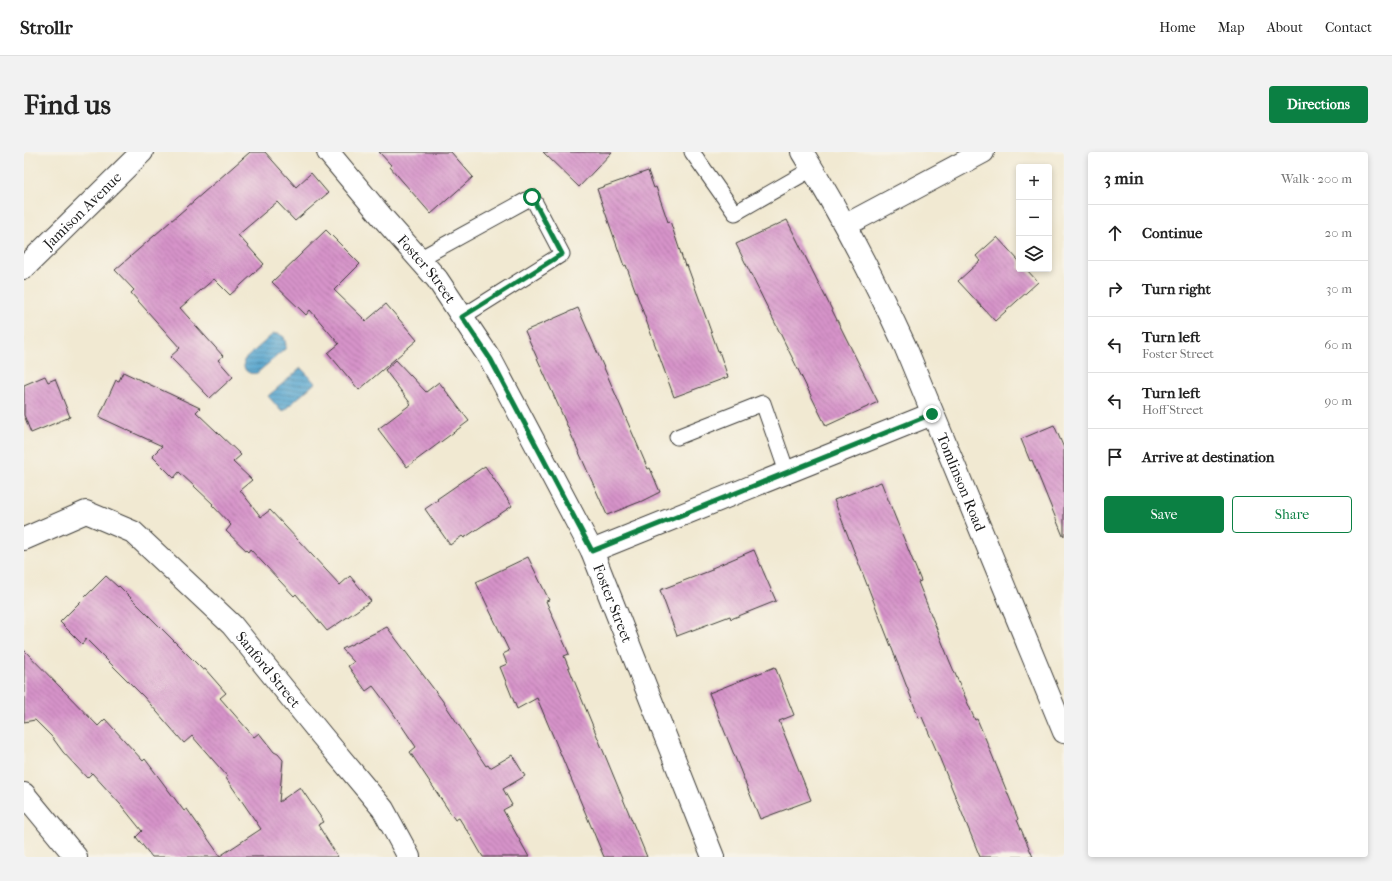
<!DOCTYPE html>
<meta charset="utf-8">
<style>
body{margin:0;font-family:"IM FELL French Canon",serif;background:#f2f2f2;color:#222}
.controls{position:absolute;right:12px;top:12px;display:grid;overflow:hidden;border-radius:4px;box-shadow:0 2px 6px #0003}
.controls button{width:36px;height:36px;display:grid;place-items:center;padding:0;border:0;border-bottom:1px solid #e0e0e0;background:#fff;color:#222;font:20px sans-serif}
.stop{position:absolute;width:12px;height:12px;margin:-9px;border:3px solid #0b8043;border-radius:50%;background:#fff}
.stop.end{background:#0b8043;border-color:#fff;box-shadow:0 1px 4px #0008}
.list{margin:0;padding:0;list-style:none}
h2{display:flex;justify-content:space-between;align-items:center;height:52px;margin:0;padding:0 16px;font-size:17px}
h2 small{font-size:13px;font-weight:400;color:#767676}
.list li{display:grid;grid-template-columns:26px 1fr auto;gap:12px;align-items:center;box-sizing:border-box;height:56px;padding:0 16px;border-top:1px solid #e0e0e0}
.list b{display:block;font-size:15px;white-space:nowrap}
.list p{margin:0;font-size:13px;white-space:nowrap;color:#767676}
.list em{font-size:13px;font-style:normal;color:#767676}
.actions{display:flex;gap:8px;padding:12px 16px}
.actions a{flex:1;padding:9px 0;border:1px solid #0b8043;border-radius:4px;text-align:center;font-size:14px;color:#0b8043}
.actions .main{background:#0b8043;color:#fff}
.icon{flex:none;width:22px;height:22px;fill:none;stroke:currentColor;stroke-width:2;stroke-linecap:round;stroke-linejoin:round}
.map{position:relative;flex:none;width:1040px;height:705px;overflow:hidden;border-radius:4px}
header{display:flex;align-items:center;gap:24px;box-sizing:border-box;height:56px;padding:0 20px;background:#fff;border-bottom:1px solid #e0e0e0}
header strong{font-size:19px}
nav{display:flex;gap:22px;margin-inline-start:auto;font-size:14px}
.intro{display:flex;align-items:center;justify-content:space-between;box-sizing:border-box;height:96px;padding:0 24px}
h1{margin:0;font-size:28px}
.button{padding:10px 18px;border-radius:4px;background:#0b8043;color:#fff;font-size:14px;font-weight:700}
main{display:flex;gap:24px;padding:0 24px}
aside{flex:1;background:#fff;border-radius:4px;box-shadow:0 2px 6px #0003}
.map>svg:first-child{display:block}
.water{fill:url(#water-rules);stroke:#386075}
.building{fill:url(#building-back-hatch)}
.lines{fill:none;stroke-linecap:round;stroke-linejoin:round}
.service-casing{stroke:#3c3b37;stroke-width:17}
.minor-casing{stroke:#3c3b37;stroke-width:24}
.service{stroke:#fff;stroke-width:15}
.minor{stroke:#fff;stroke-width:22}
.route{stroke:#0b8043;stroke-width:5}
.labels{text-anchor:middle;stroke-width:3;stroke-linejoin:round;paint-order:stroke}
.street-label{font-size:15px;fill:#1c1c1c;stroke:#f7f3e8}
</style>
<header>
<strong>Strollr</strong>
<nav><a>Home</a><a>Map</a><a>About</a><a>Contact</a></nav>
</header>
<div class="intro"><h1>Find us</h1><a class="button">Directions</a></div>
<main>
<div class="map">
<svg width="1040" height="705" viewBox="0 0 1040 705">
<defs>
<pattern id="water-rules" width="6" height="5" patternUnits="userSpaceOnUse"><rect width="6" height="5" fill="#54a4ce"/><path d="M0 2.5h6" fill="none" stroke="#4585a6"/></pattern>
<pattern id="building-back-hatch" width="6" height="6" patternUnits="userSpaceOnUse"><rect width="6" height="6" fill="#d693c9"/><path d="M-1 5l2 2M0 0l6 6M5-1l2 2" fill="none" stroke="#ad77a2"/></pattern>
</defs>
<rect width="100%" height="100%" fill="#f7f3e8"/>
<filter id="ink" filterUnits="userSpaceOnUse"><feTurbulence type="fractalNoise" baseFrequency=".025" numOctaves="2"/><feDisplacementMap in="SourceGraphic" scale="8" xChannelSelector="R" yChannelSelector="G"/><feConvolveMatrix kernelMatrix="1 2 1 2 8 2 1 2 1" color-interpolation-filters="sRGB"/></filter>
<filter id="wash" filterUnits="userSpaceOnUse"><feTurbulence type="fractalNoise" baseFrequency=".012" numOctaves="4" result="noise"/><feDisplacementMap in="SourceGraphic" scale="16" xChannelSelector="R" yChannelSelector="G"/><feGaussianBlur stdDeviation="0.9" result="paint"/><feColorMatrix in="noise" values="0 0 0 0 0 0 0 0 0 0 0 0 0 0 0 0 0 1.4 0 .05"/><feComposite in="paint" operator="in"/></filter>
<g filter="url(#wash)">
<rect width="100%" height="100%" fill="#f1e9d2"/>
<g class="water">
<path d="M249,182H255L260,185L262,193L261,197L233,221C224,223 218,218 220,208Z"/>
<path d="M277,216L291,231L258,260L244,244Z"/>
</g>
<g id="blocks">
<g class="building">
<path d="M226,0H241L272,35L287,21L304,41L271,69L253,50L214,83L240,112L206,143L190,127L156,156L199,204L194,208L209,225L186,246L146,205L156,196L107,141L110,138L91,118Z"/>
<path d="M355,0H427L449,25L407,62L366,15L367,13Z"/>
<path d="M519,0H588L555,35Z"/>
<path d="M624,19L630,36L632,35L644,70L646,69L661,114L663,113L694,199H695L704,225L650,245L602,113L600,114L573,37Z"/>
<path d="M763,68L854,250L802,274L712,92Z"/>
<path d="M302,78L336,112L310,138L342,169L362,152L393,188L335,238L304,201L315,192L286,158L282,163L248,130Z"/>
<path d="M973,85L995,109V117H1002L1014,130L971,169L934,129L956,109L952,104Z"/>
<path d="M554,156L624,317L626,316L636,340L618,349L583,363L501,179Z"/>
<path d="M372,208L402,240L415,230L445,269L383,315L354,277L387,252L361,218Z"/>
<path d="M99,220L176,256L172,260L217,303L209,310L228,328L216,338L237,365L246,358L316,433L326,424L347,449L303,479L272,442L270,444L226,397L224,400L202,379L207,373L188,353L189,352L155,320L150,326L128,304L138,294L75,265L92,228L95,229Z"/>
<path d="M21,224L24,230L31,227L46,265L7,281L0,263V233Z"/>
<path d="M1030,273L1040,296V384H1039L1008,308L1006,309L997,287Z"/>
<path d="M461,314L488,354L440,386L438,384L426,393L401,357L414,348L413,347Z"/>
<path d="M857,330L897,429L894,430L926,510L951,568L953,567L962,588L994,667L993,668L1009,705H956L916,607L898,565L895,566L810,348Z"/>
<path d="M730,398L752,449L707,467L706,464L653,484L636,438L688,418V416Z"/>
<path d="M504,405L525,448L522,449L545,502L540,504L623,705H580L513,546L493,557L476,515L483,512L479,502L485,499L452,430Z"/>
<path d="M82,424L94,435L95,434L179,518L181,517L202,541L196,546L230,585L235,581L250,600L254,602L259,608L255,650L276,635L300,670L294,673L314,705H128L112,685L118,679L97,653L68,621L63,626L39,600L28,585L11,568L0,570V498L74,574L81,567L119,609L121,607L160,659L163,657L196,704L237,677L202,626L203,624L168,584L160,591L120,545L62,487L58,492L36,470Z"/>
<path d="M363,475L418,548L462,614L464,613L466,616L488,603L501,624L479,637L488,653L479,658L505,705H459L444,679H443L435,666L431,668L386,600L392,595L365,555L349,534L342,539L324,514L330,510L318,497Z"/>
<path d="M751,515L770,563L755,569L787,648L736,667L685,541Z"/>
</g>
</g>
</g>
<g filter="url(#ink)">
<use href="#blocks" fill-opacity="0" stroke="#3c3b37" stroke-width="1"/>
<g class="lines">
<g class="service-casing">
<g id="service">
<path d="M668,0L711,61L788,17"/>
<path d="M395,107L508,45L538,102L438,165"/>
<path d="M653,285L739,251L763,320"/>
</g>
</g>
<g class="minor-casing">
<g id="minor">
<path id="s1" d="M304,0L359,66L413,127L467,208L568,399L689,705"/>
<path id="s2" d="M778,0C817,62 850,127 881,194L1040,580"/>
<path d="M822,73L959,0"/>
<path id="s3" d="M0,116L118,0"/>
<path id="s4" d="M0,387L62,360L109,380L208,473L298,584L359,657L385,705"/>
<path d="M568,399L908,262"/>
<path d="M0,642L52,705"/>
</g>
</g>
<use href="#service" class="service"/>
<use href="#minor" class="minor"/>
</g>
</g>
<g class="lines" filter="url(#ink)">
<path class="route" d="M508,45L538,102L438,165L467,208L568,399L908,262"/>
</g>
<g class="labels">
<g class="street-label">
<text dy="5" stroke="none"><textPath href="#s3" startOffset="82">Jamison Avenue</textPath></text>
<text dy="5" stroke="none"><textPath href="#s1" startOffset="153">Foster Street</textPath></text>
<text dy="5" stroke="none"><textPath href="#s2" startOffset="367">Tomlinson Road</textPath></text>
<text dy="5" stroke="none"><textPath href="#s1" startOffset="537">Foster Street</textPath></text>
<text dy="5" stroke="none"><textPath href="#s4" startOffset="312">Sanford Street</textPath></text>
</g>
</g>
</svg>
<div class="controls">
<button>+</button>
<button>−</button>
<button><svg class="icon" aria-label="layers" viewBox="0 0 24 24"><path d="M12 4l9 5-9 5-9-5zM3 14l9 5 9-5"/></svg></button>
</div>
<div class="stop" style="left:508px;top:45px"></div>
<div class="stop end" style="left:908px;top:262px"></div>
</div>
<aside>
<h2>3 min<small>Walk · 200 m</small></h2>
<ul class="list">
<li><svg class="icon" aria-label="ahead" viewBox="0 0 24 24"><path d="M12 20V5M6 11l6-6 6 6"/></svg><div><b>Continue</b></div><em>20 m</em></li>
<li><svg class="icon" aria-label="right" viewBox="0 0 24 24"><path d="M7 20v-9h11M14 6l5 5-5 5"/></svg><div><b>Turn right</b></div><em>30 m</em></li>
<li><svg class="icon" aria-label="left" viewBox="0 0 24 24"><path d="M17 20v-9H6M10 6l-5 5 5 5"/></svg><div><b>Turn left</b><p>Foster Street</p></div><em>60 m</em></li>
<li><svg class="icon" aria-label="left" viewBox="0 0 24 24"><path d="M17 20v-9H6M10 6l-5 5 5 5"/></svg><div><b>Turn left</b><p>Hoff Street</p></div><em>90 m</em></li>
<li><svg class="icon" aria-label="arrive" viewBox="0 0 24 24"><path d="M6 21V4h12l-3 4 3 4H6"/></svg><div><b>Arrive at destination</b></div></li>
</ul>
<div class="actions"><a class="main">Save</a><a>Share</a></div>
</aside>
</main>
